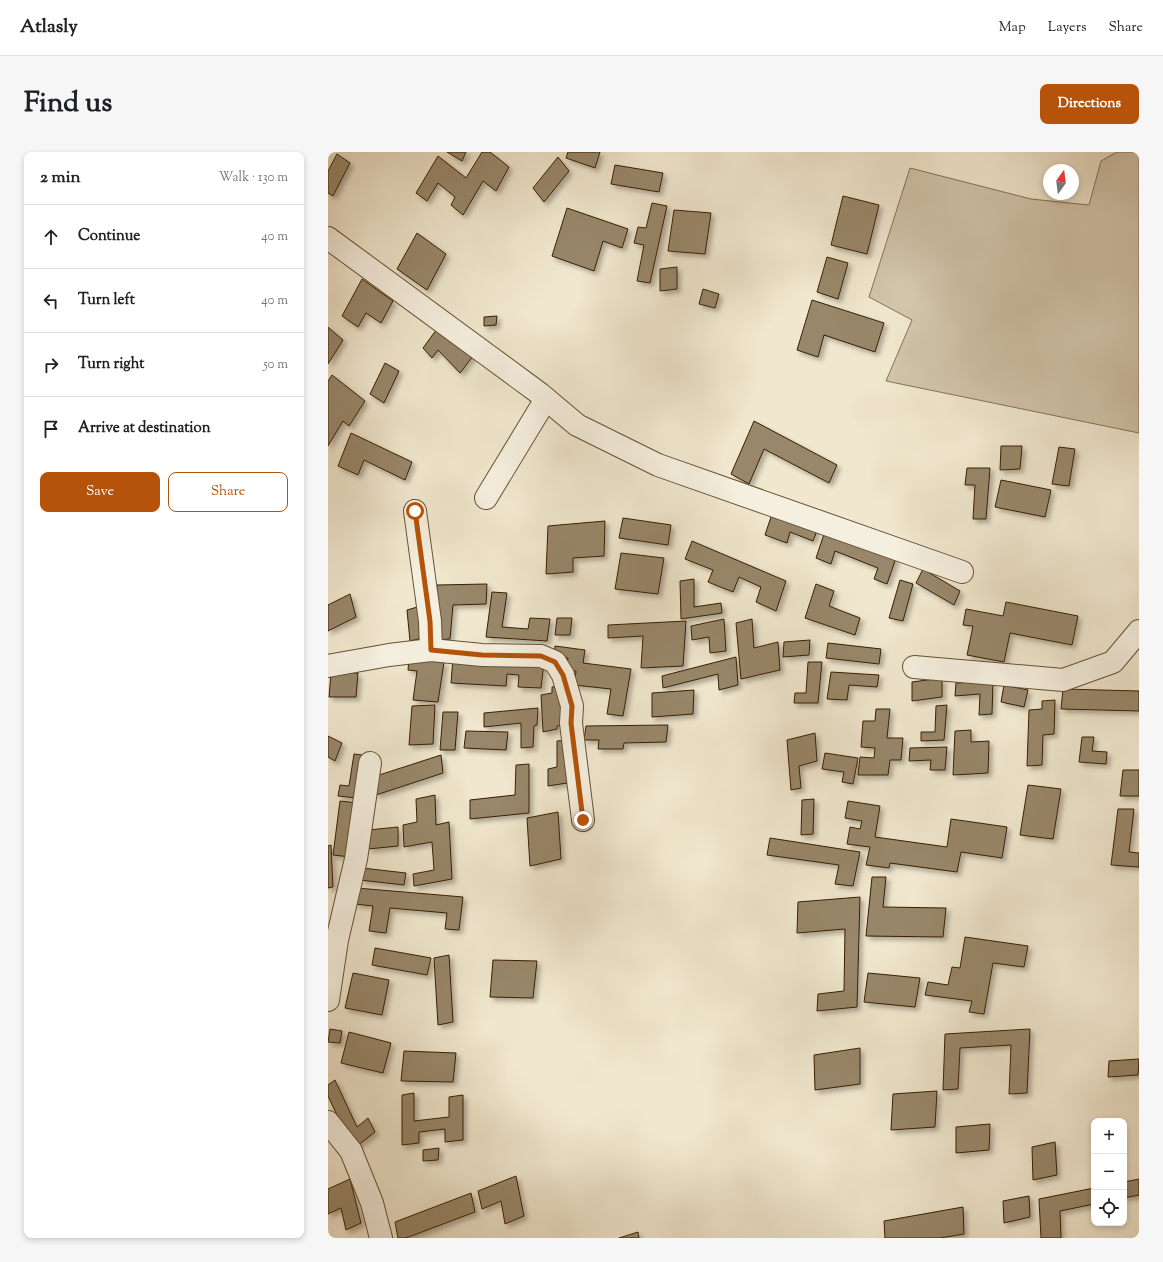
<!DOCTYPE html>
<meta charset="utf-8">
<style>
body{margin:0;font-family:"Sorts Mill Goudy",serif;background:#f6f6f6;color:#202124}
.controls{position:absolute;right:12px;bottom:12px;display:grid;overflow:hidden;border-radius:8px;box-shadow:0 2px 6px #0003}
.controls button{width:36px;height:36px;display:grid;place-items:center;padding:0;border:0;border-bottom:1px solid #e0e0e0;background:#fff;color:#202124;font:20px sans-serif}
.compass{position:absolute;left:715px;top:12px;width:36px;height:36px;border-radius:50%;background:#fff;box-shadow:0 2px 6px #0003;rotate:14deg}
.stop{position:absolute;width:12px;height:12px;margin:-9px;border:3px solid #b45309;border-radius:50%;background:#fff}
.stop.end{background:#b45309;border-color:#fff;box-shadow:0 1px 4px #0008}
.list{margin:0;padding:0;list-style:none}
h2{display:flex;justify-content:space-between;align-items:center;height:52px;margin:0;padding:0 16px;font-size:17px}
h2 small{font-size:13px;font-weight:400;color:#757577}
.list li{display:grid;grid-template-columns:26px 1fr auto;gap:12px;align-items:center;box-sizing:border-box;height:64px;padding:0 16px;border-top:1px solid #e0e0e0}
.list b{display:block;font-size:15px;white-space:nowrap}
.list em{font-size:13px;font-style:normal;color:#757577}
.actions{display:flex;gap:8px;padding:12px 16px}
.actions a{flex:1;padding:9px 0;border:1px solid #b45309;border-radius:8px;text-align:center;font-size:14px;color:#b45309}
.actions .main{background:#b45309;color:#fff}
.icon{flex:none;width:22px;height:22px;fill:none;stroke:currentColor;stroke-width:2;stroke-linecap:round;stroke-linejoin:round}
.map{position:relative;flex:none;width:811px;height:1086px;overflow:hidden;border-radius:8px}
header{display:flex;align-items:center;gap:24px;box-sizing:border-box;height:56px;padding:0 20px;background:#fff;border-bottom:1px solid #e0e0e0}
header strong{font-size:19px}
nav{display:flex;gap:22px;margin-inline-start:auto;font-size:14px}
.intro{display:flex;align-items:center;justify-content:space-between;box-sizing:border-box;height:96px;padding:0 24px}
h1{margin:0;font-size:28px}
.button{padding:10px 18px;border-radius:8px;background:#b45309;color:#fff;font-size:14px;font-weight:700}
main{display:flex;gap:24px;padding:0 24px}
aside{flex:1;background:#fff;border-radius:8px;box-shadow:0 2px 6px #0003}
.map>svg:first-child{display:block}
.green{fill:#d1c5ab;stroke:#857256}
.building{fill:#98876b;stroke:#391e00;filter:url(#shadow)}
.lines{fill:none;stroke-linecap:round;stroke-linejoin:round}
.minor-casing{stroke:#675034;stroke-width:24}
.minor{stroke:#f5efdf;stroke-width:22}
.route{stroke:#b45309;stroke-width:5}
</style>
<header>
<strong>Atlasly</strong>
<nav><a>Map</a><a>Layers</a><a>Share</a></nav>
</header>
<div class="intro"><h1>Find us</h1><a class="button">Directions</a></div>
<main>
<aside>
<h2>2 min<small>Walk · 130 m</small></h2>
<ul class="list">
<li><svg class="icon" aria-label="ahead" viewBox="0 0 24 24"><path d="M12 20V5M6 11l6-6 6 6"/></svg><div><b>Continue</b></div><em>40 m</em></li>
<li><svg class="icon" aria-label="left" viewBox="0 0 24 24"><path d="M17 20v-9H6M10 6l-5 5 5 5"/></svg><div><b>Turn left</b></div><em>40 m</em></li>
<li><svg class="icon" aria-label="right" viewBox="0 0 24 24"><path d="M7 20v-9h11M14 6l5 5-5 5"/></svg><div><b>Turn right</b></div><em>50 m</em></li>
<li><svg class="icon" aria-label="arrive" viewBox="0 0 24 24"><path d="M6 21V4h12l-3 4 3 4H6"/></svg><div><b>Arrive at destination</b></div></li>
</ul>
<div class="actions"><a class="main">Save</a><a>Share</a></div>
</aside>
<div class="map">
<svg width="811" height="1086" viewBox="0 0 811 1086">
<defs>
<filter id="shadow"><feDropShadow dx="3.5" dy="3.5" stdDeviation="2" flood-color="#0004"/></filter>
</defs>
<rect width="100%" height="100%" fill="#f0e7ce"/>
<filter id="stains"><feTurbulence type="fractalNoise" baseFrequency=".005" numOctaves="4"/><feColorMatrix values="0 0 0 0 .2 0 0 0 0 .09 0 0 0 0 .02 0 0 0 .5 -.17"/></filter>
<radialGradient id="worn" r=".72"><stop offset=".6" stop-color="#630" stop-opacity="0"/><stop offset="1" stop-color="#630" stop-opacity=".3"/></radialGradient>
<path class="green" d="M789,0H811V281L558,229L584,168L541,145L582,16L703,47L761,53L773,9Z"/>
<g class="building">
<path d="M119,0H138L134,9Z"/>
<path d="M154,0H162L181,15L168,39L155,29L135,63L123,53L127,45L110,31L99,49L88,41L110,4L138,26Z"/>
<path d="M240,0H272L267,16L238,6Z"/>
<path d="M9,2L22,11L5,44L0,41V19Z"/>
<path d="M230,5L241,19L216,50L205,36Z"/>
<path d="M287,13L335,21L331,40L283,32Z"/>
<path d="M515,44L551,53L539,102L503,93Z"/>
<path d="M324,51L339,54L322,131L309,129L316,93L306,91L310,75L318,76Z"/>
<path d="M239,56L300,77L294,96L275,89L266,119L224,104Z"/>
<path d="M346,58L383,61L377,102L340,99Z"/>
<path d="M89,81L118,102L99,138L69,117Z"/>
<path d="M499,105L520,111L510,147L489,140Z"/>
<path d="M349,115V137L332,139V117Z"/>
<path d="M34,127L65,149L53,171L38,161L30,175L14,164Z"/>
<path d="M375,137L391,142L387,156L371,152Z"/>
<path d="M484,148L556,171L547,200L496,183L490,205L469,198Z"/>
<path d="M169,164L168,173L156,174V165Z"/>
<path d="M114,170L145,204L132,221L110,198L104,206L95,196Z"/>
<path d="M0,175L15,188L0,212Z"/>
<path d="M57,211L71,219L56,251L42,242Z"/>
<path d="M4,223L37,249L21,274L15,269L0,294V229Z"/>
<path d="M426,269L509,313L501,331L436,297L421,332L403,322Z"/>
<path d="M23,281L84,310L77,328L36,308L30,323L10,314Z"/>
<path d="M673,294H694L692,317L672,318Z"/>
<path d="M731,295L747,297L741,334L724,332Z"/>
<path d="M639,316H662L658,367H645L647,333H637Z"/>
<path d="M673,328L723,338L717,365L667,355Z"/>
<path d="M445,359L490,376L485,389L462,380L459,391L437,383Z"/>
<path d="M295,366L343,373L340,393L291,386Z"/>
<path d="M277,369L276,404L245,406V420L218,422L220,374Z"/>
<path d="M497,379L568,406L559,432L546,427L550,416L507,399L503,412L488,406Z"/>
<path d="M364,389L458,429L448,459L428,450L433,435L411,425L405,440L380,430L385,418L357,407Z"/>
<path d="M293,401L336,406L330,442L287,437Z"/>
<path d="M595,417L632,439L626,453L588,431Z"/>
<path d="M366,427V455L393,451L394,461L353,467L352,429Z"/>
<path d="M572,428L585,432L575,469L561,466Z"/>
<path d="M159,432L158,452L125,453L122,487L105,488L109,433Z"/>
<path d="M488,432L506,439L501,454L532,466L527,483L477,466Z"/>
<path d="M164,440L179,441L174,475L200,477L202,466L222,467L219,489L158,485Z"/>
<path d="M22,442L28,465L0,479V453Z"/>
<path d="M678,450L750,464L744,493L682,481L676,510L639,503L645,474L635,473L638,457L675,464Z"/>
<path d="M93,454L95,486L82,489L79,458Z"/>
<path d="M229,466H244L242,483H227Z"/>
<path d="M396,467L398,499L382,501L381,485L364,488L363,474Z"/>
<path d="M424,467L426,496L450,490L452,518L413,527L408,471Z"/>
<path d="M358,469L355,514L313,516L315,484L280,486V473Z"/>
<path d="M482,488L481,503L455,505L456,490Z"/>
<path d="M500,491L553,497L551,512L498,506Z"/>
<path d="M227,494L257,498L255,511L303,517L295,564L279,562L283,537L246,533L248,519L238,518L240,506L226,504Z"/>
<path d="M408,505L410,533L391,538L390,522L335,536L334,524Z"/>
<path d="M125,506L216,510L213,536L190,535L191,523L179,522L178,534L123,531Z"/>
<path d="M81,507L116,510L110,550L85,548L89,519L80,518Z"/>
<path d="M480,510H494L490,551H466L467,541H478Z"/>
<path d="M503,520L551,523L549,535L521,533L519,548L499,547Z"/>
<path d="M3,521H30L28,545H1Z"/>
<path d="M614,526V545L584,549V530Z"/>
<path d="M665,529L664,562L651,563L652,542L627,544L628,531Z"/>
<path d="M235,533L237,573L229,574V577L215,580L213,543L224,541V535Z"/>
<path d="M676,533L700,538L696,555L673,550Z"/>
<path d="M735,537L811,539V559L733,557Z"/>
<path d="M366,538L365,562L324,565V541Z"/>
<path d="M727,548L726,582L715,583L714,613L699,614L701,558L714,557V549Z"/>
<path d="M107,553L105,592L81,593L84,554Z"/>
<path d="M619,553L616,588L593,589V580H607L608,554Z"/>
<path d="M210,556L209,573L206,574L205,595L193,596V571L156,575V561Z"/>
<path d="M548,557H562L559,586H575L573,608H562L560,623H530L532,605L546,606L547,596L533,595L535,569H547Z"/>
<path d="M115,560H130L127,598H112Z"/>
<path d="M340,573L338,590L296,591L295,597H270L271,588H256L258,574Z"/>
<path d="M643,578V590L661,589L660,621L625,623L627,579Z"/>
<path d="M138,579L180,580L178,598L136,596Z"/>
<path d="M487,581L489,609L471,614L473,636L463,638L459,588Z"/>
<path d="M0,584L14,591L7,609L0,605Z"/>
<path d="M754,585H766L764,599L779,600L778,612L751,610Z"/>
<path d="M239,588V631L220,634V617L229,615V589Z"/>
<path d="M619,595L617,618H602L603,608L581,609L582,596Z"/>
<path d="M497,601L530,606L525,632L514,630L516,620L494,617Z"/>
<path d="M26,602L34,603L29,646L10,644L12,633L21,634Z"/>
<path d="M113,603L115,621L48,643L45,625Z"/>
<path d="M201,612V661L142,667V648L187,643L188,613Z"/>
<path d="M795,618H811V644H792Z"/>
<path d="M700,633L733,637L725,687L692,683Z"/>
<path d="M107,643L108,673L121,670L124,727L86,734L85,722L106,718L104,690L76,695L75,673L89,670L88,647Z"/>
<path d="M486,647L485,682L473,683L474,648Z"/>
<path d="M12,649L30,651L23,705L5,703Z"/>
<path d="M520,649L552,654L547,685L619,695L623,667L679,675L674,706L633,700L629,720L562,711L561,716L538,713L542,695L519,692L522,675L532,677L534,669L517,666Z"/>
<path d="M790,657H806L801,700L811,701V715L783,713Z"/>
<path d="M230,660L233,707L202,714L199,666Z"/>
<path d="M70,675V694L40,697V678Z"/>
<path d="M442,686L532,700L525,734L507,732L511,713L439,703Z"/>
<path d="M3,693L5,735L0,736V694Z"/>
<path d="M34,716L78,721L76,733L32,728Z"/>
<path d="M544,725H558L555,755L618,756L615,785L538,784Z"/>
<path d="M29,736L135,745L131,778L117,777L119,761L62,756L58,781L41,779L45,754L27,752Z"/>
<path d="M532,745L529,855L489,859L490,842L516,839L517,777L469,781L470,750Z"/>
<path d="M637,785L700,794L696,815L665,811L656,862L641,860L644,849L597,843L600,830L620,833L624,815L632,816Z"/>
<path d="M47,796L103,806L99,823L44,813Z"/>
<path d="M121,803L125,870L110,873L106,806Z"/>
<path d="M165,808L209,809L205,846L162,845Z"/>
<path d="M25,821L61,828L54,863L17,856Z"/>
<path d="M540,821L592,826L587,855L536,850Z"/>
<path d="M2,877L14,879L12,891L0,890Z"/>
<path d="M702,877L699,941L681,942L683,893L632,896L630,937L615,938L617,882Z"/>
<path d="M21,880L63,891L55,921L13,911Z"/>
<path d="M532,896V932L487,938L486,903Z"/>
<path d="M76,899L128,901L125,930L73,929Z"/>
<path d="M811,907L810,923L780,925L781,909Z"/>
<path d="M7,928L29,975L40,966L47,980L25,997L0,944V933Z"/>
<path d="M609,939L607,975L563,978L565,942Z"/>
<path d="M86,941V969L121,965V945L135,943V988L117,990V977L91,980V991L74,993V943Z"/>
<path d="M662,972L661,998L628,1001V975Z"/>
<path d="M727,990L729,1023L705,1028L704,995Z"/>
<path d="M111,996L110,1008L95,1009V998Z"/>
<path d="M188,1024L196,1064L177,1072L173,1049L154,1057L150,1039Z"/>
<path d="M22,1027L33,1071L18,1078L13,1056L0,1062V1037Z"/>
<path d="M811,1027V1043L796,1046V1030Z"/>
<path d="M766,1036V1052L732,1059L733,1086H713L711,1047Z"/>
<path d="M143,1041L147,1060L78,1086H70L67,1070Z"/>
<path d="M701,1044L702,1065L676,1071L675,1049Z"/>
<path d="M635,1055L636,1082L612,1086H557L556,1069Z"/>
<path d="M310,1080L311,1086H291Z"/>
</g>
<g class="lines">
<g class="minor-casing">
<g id="minor">
<path d="M0,86L211,241L249,273L330,313L634,420"/>
<path d="M158,346L218,247"/>
<path d="M87,359L102,469L103,498"/>
<path d="M0,514L61,503L103,498L154,503L213,504L227,510L235,523L244,554L243,571L255,668"/>
<path d="M586,515L735,528L785,510L811,479"/>
<path d="M0,848L9,788L28,707L42,611"/>
<path d="M0,970L23,999L44,1051L53,1086"/>
</g>
</g>
<use href="#minor" class="minor"/>
</g>
<g class="lines">
<path class="route" d="M87,359L102,469L103,498L154,503L213,504L227,510L235,523L244,554L243,571L255,668"/>
</g>
<rect width="100%" height="100%" filter="url(#stains)"/>
<rect width="100%" height="100%" fill="url(#worn)"/>
</svg>
<div class="controls">
<button>+</button>
<button>−</button>
<button><svg class="icon" aria-label="locate" viewBox="0 0 24 24"><circle cx="12" cy="12" r="6"/><path d="M12 2v4M12 18v4M2 12h4M18 12h4"/></svg></button>
</div>
<svg class="compass" viewBox="-18 -18 36 36"><path d="M0-13l5 13h-10z" fill="#e53935"/><path d="M0 13l5-13h-10z" fill="#757577"/></svg>
<div class="stop" style="left:87px;top:359px"></div>
<div class="stop end" style="left:255px;top:668px"></div>
</div>
</main>
